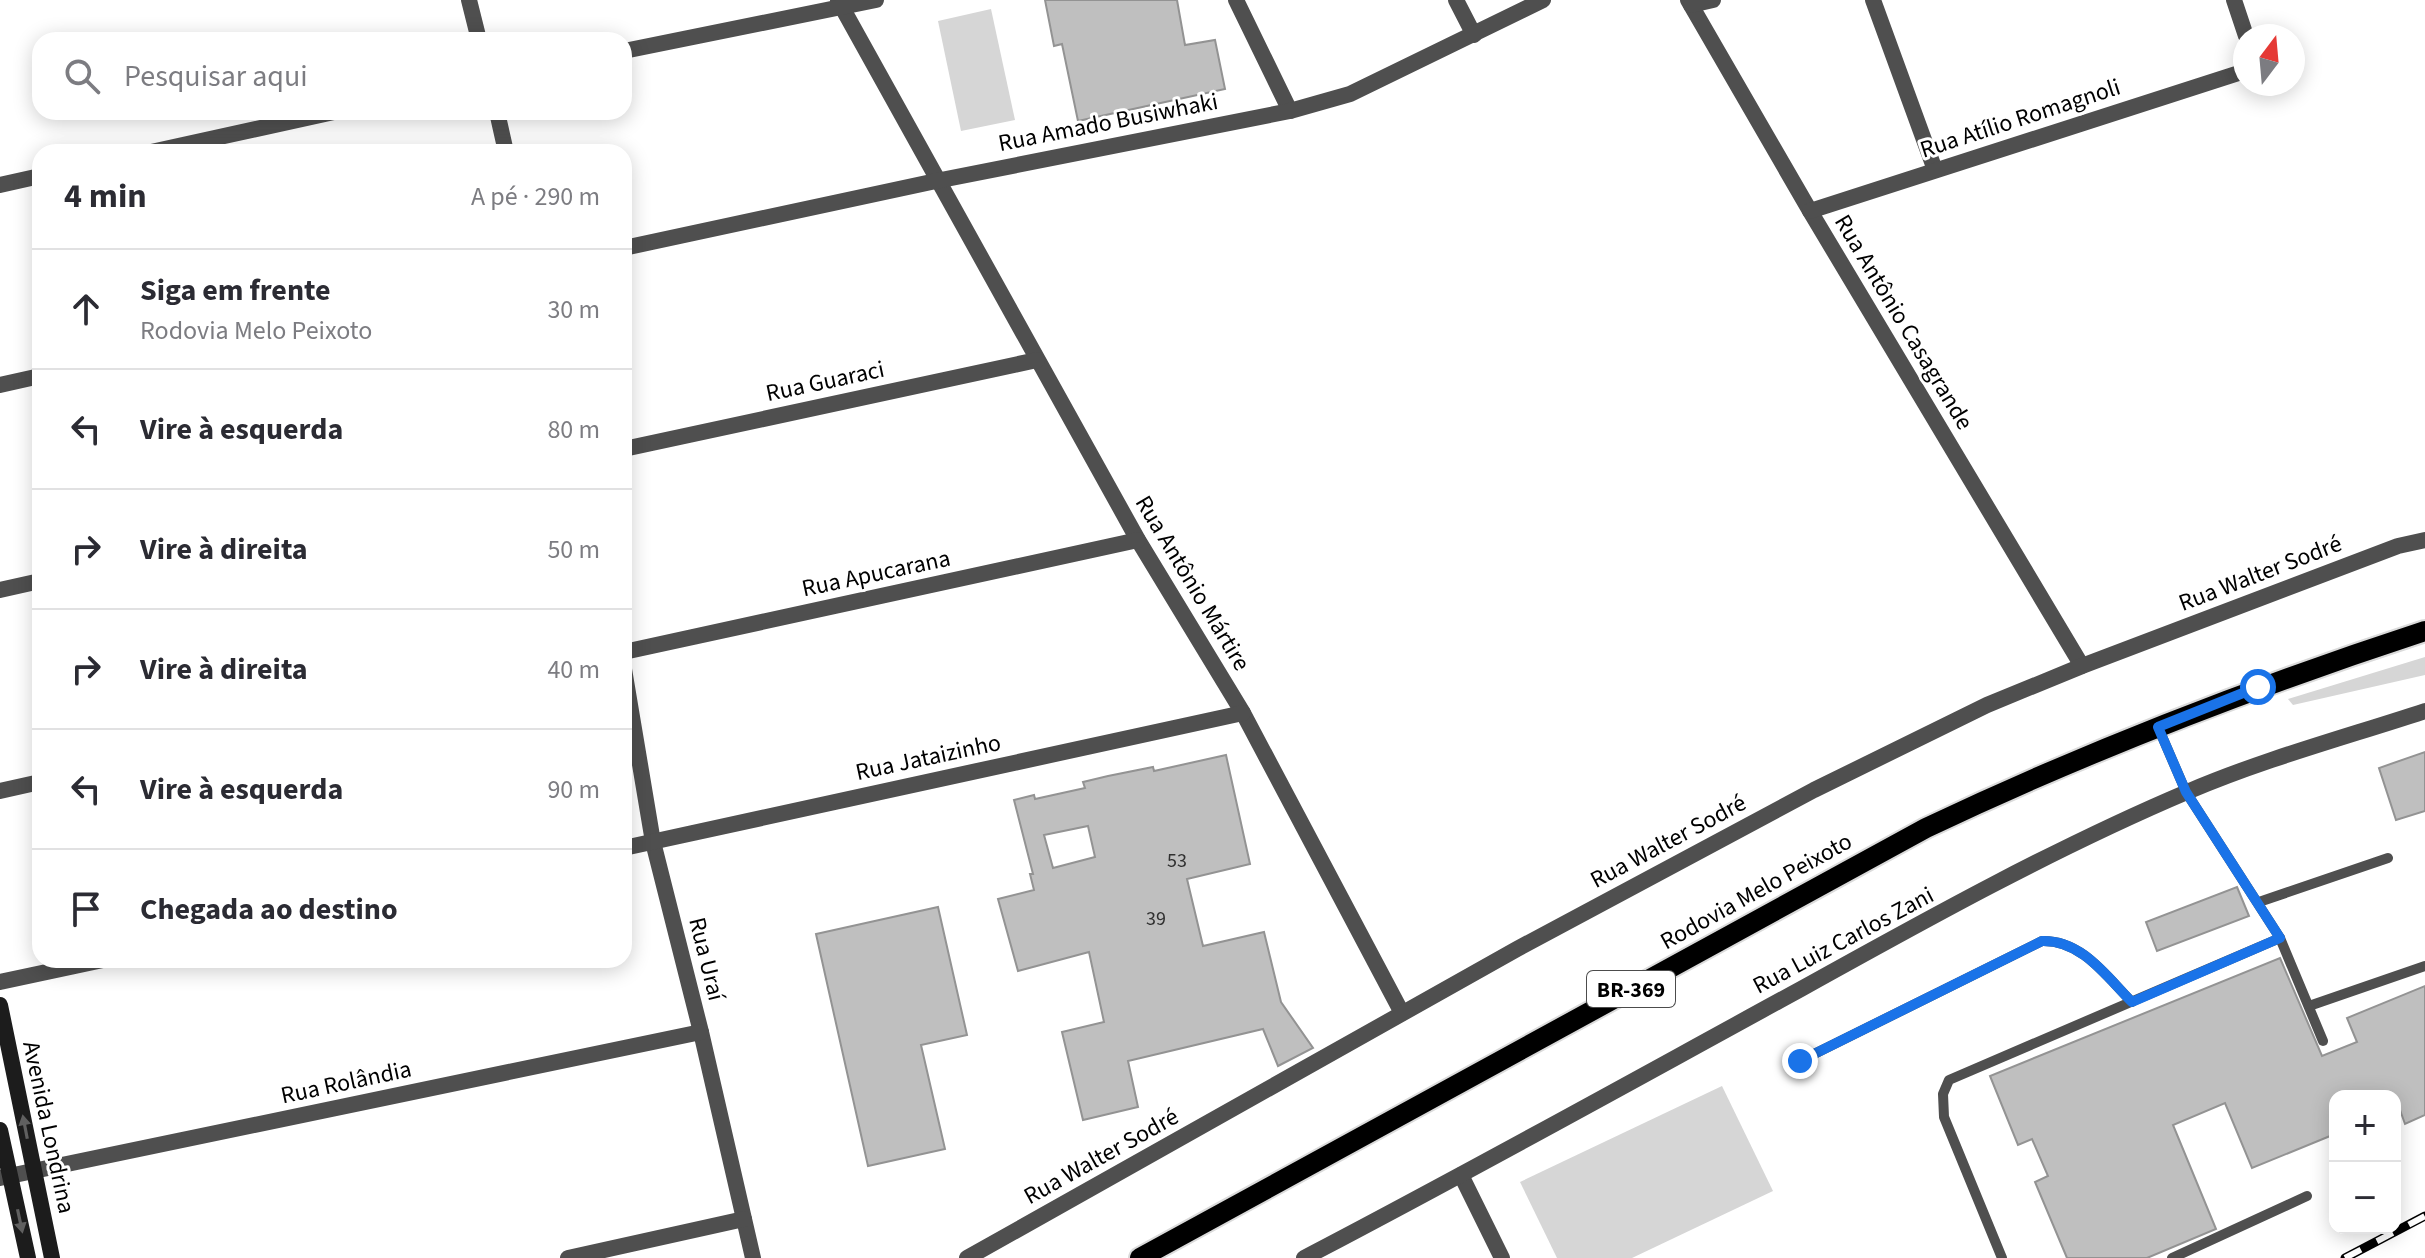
<!DOCTYPE html>
<html lang="pt">
<meta charset="utf-8">
<style>
body{margin:0;font-family:"Source Sans 3",sans-serif;background:#f7f7f7;color:#2b2b33}
.controls{position:absolute;right:24px;bottom:24px;display:grid;overflow:hidden;border-radius:16px;box-shadow:0 4px 20px #0003}
.controls button{width:72px;height:72px;display:grid;place-items:center;padding:0;border:0;border-bottom:2px solid #e1e1e2;background:#fff;color:#2b2b33;font:40px sans-serif}
.compass{position:absolute;left:2233px;top:24px;width:72px;height:72px;border-radius:50%;background:#fff;box-shadow:0 4px 20px #0003;rotate:16deg}
.stop{position:absolute;width:24px;height:24px;margin:-18px;border:6px solid #1a73e8;border-radius:50%;background:#fff}
.stop.end{background:#1a73e8;border-color:#fff;box-shadow:0 2px 8px #0008}
.list{margin:0;padding:0;list-style:none}
h2{display:flex;justify-content:space-between;align-items:center;height:104px;margin:0;padding:0 32px;font-size:34px}
h2 small{font-size:26px;font-weight:400;color:#7c7c81}
.list li{display:grid;grid-template-columns:52px 1fr auto;gap:24px;align-items:center;box-sizing:border-box;height:120px;padding:0 32px;border-top:2px solid #e1e1e2}
.list b{display:block;font-size:30px;white-space:nowrap}
.list p{margin:0;font-size:26px;white-space:nowrap;color:#7c7c81}
.list em{font-size:26px;font-style:normal;color:#7c7c81}
.icon{flex:none;width:44px;height:44px;fill:none;stroke:currentColor;stroke-width:2;stroke-linecap:round;stroke-linejoin:round}
.map{position:relative;flex:none;width:2425px;height:1258px;overflow:hidden}
.search{position:absolute;background:#fff;box-shadow:0 4px 20px #0003;left:32px;top:32px;width:600px;height:88px;display:flex;align-items:center;gap:20px;box-sizing:border-box;padding:0 28px;border-radius:24px;color:#7c7c81;font-size:30px}
.panel{position:absolute;background:#fff;box-shadow:0 4px 20px #0003;left:32px;top:144px;width:600px;height:824px;border-radius:24px}
.map>svg:first-child{display:block}
.green{fill:#d6d6d6}
.building{fill:#bfbfbf;stroke:#939393;stroke-width:2;fill-rule:evenodd}
.lines{fill:none;stroke-linecap:round;stroke-linejoin:round}
.primary-casing{stroke:#dbdbdb;stroke-width:24}
.lane{stroke:#4f4f4f;stroke-width:10}
.street{stroke:#4f4f4f;stroke-width:16}
.secondary{stroke:#1c1c1c;stroke-width:16}
.primary{stroke:#000;stroke-width:20}
.rail-casing{stroke:#000;stroke-width:9}
.rail{stroke:#fff;stroke-width:6;stroke-dasharray:18;stroke-linecap:butt}
.oneway{fill:#606060}
.route{stroke:#1a73e8;stroke-width:10}
.labels{text-anchor:middle;stroke-width:6;stroke-linejoin:round;paint-order:stroke}
.number-label{font-size:20px;fill:#303030}
.shield{fill:#fff;stroke:#4c4c4c;stroke-width:2}
.shield-label{font-size:22px;font-weight:bold;fill:#000}
.street-label{font-size:24px;fill:#000;stroke:#fff}
</style>
<div class="map">
<svg width="2425" height="1258" viewBox="0 0 2425 1258">
<rect width="100%" height="100%" fill="#fff"/>
<g class="green">
<path d="M991,9L1015,120L961,131L938,21Z"/>
<path d="M2425,657V675L2293,705L2288,699Z"/>
<path d="M1722,1086L1773,1191L1632,1258H1557L1520,1182Z"/>
</g>
<g class="building">
<path d="M1045,0H1177L1185,45L1215,40L1225,89L1078,121L1062,44L1054,46Z"/>
<path d="M2425,752V811L2396,820L2379,768Z"/>
<path d="M1226,755L1250,864L1187,879L1203,946L1264,932L1281,1002L1313,1048L1278,1066L1263,1029L1128,1061L1138,1107L1083,1120L1062,1032L1104,1022L1089,952L1018,971L998,899L1034,890L1030,874H1033L1014,800L1034,795L1035,799L1085,788L1083,782L1108,776L1153,767L1154,771ZM1088,826L1095,857L1053,868L1044,835Z"/>
<path d="M2237,887L2249,916L2157,951L2146,922Z"/>
<path d="M938,907L967,1035L921,1045L945,1149L868,1166L816,934Z"/>
<path d="M2280,958L2322,1056L2357,1042L2347,1018L2425,986V1115L2405,1124L2395,1096H2335V1134L2252,1168L2225,1103L2173,1125L2216,1229L2147,1258H2067L2035,1182L2048,1176L2032,1139L2018,1145L1990,1076Z"/>
</g>
<g class="lines">
<g class="primary-casing">
<path id="primary" d="M1140,1258L1926,828C2088,751 2254,687 2425,631"/>
</g>
<g class="lane">
<path d="M2158,727L2186,792L2280,938L2323,1041"/>
<path d="M2259,902L2388,858"/>
<path d="M2309,1006L2425,966"/>
<path d="M1800,1061L2042,941C2082,940 2106,976 2132,1002"/>
<path d="M2002,1258L1944,1117L1943,1094L1949,1080L2280,938"/>
<path d="M2172,1258L2307,1196"/>
</g>
<g class="street">
<path d="M469,0L479,40"/>
<path d="M838,0L1138,540L1243,713L1402,1013"/>
<path d="M1236,0L1290,111"/>
<path d="M1456,0L1474,35"/>
<path d="M1688,0L1810,211L2082,666"/>
<path d="M1873,0L1935,170"/>
<path d="M2234,0L2246,36"/>
<path d="M1691,5L1713,0"/>
<path d="M624,51L876,0"/>
<path d="M497,112L506,152"/>
<path d="M151,152L334,112"/>
<path d="M0,185L40,176"/>
<path d="M1810,211L2245,71"/>
<path d="M624,248L936,181L1290,111L1350,94L1543,0"/>
<path d="M0,385L40,376"/>
<path d="M624,449L1037,360"/>
<path d="M0,590L40,581"/>
<path d="M624,652L1138,540"/>
<path d="M624,669L653,842L701,1032L753,1258"/>
<path d="M0,791L40,782"/>
<path d="M624,848L1243,713"/>
<path d="M0,982L103,960"/>
<path d="M1461,1175L1502,1258"/>
<path d="M0,1178L701,1032"/>
<path d="M568,1258L744,1219"/>
<path d="M967,1258L1517,949L1814,790L1987,705L2082,666L2398,546L2425,540"/>
<path d="M1304,1258C1471,1171 1636,1079 1801,989C1927,919 2055,848 2187,792C2264,759 2346,737 2425,711"/>
</g>
<g class="secondary">
<path d="M0,1005L52,1258"/>
<path d="M0,1130L28,1258"/>
</g>
<use href="#primary" class="primary"/>
<g class="rail-casing">
<path id="rail" d="M2345,1258L2425,1216"/>
</g>
<use href="#rail" class="rail"/>
</g>
<defs><path id="oneway-solid" d="M-6-.8H1V-3.2L6.5 0L1 3.2V.8H-6Z" transform="scale(2)"/></defs>
<g class="oneway">
<use href="#oneway-solid" transform="translate(25 1127) rotate(-101)"/>
<use href="#oneway-solid" transform="translate(20 1221) rotate(78)"/>
</g>
<g class="lines">
<path class="route" d="M1800,1061L2042,941C2082,940 2106,976 2132,1002L2280,938L2186,792L2158,727L2258,687"/>
</g>
<g class="labels">
<g class="number-label">
<text x="1177" y="867">53</text>
<text x="1156" y="925">39</text>
</g>
<rect class="shield" x="1587" y="971" width="88" height="36" rx="6"/>
<g class="shield-label">
<text x="1631" y="997">BR-369</text>
</g>
<g class="street-label">
<text transform="translate(2020 118) rotate(-18)" y="8">Rua Atílio Romagnoli</text>
<text transform="translate(1108 122) rotate(-11)" y="8">Rua Amado Busiwhaki</text>
<text transform="translate(1904 322) rotate(59)" y="8">Rua Antônio Casagrande</text>
<text transform="translate(825 381) rotate(-12)" y="8">Rua Guaraci</text>
<text transform="translate(876 573) rotate(-12)" y="8">Rua Apucarana</text>
<text transform="translate(2260 573) rotate(-21)" y="8">Rua Walter Sodré</text>
<text transform="translate(1193 583) rotate(59)" y="8">Rua Antônio Mártire</text>
<text transform="translate(928 757) rotate(-12)" y="8">Rua Jataizinho</text>
<text transform="translate(1668 841) rotate(-28)" y="8">Rua Walter Sodré</text>
<text transform="translate(1756 891) rotate(-29)" y="8">Rodovia Melo Peixoto</text>
<text transform="translate(1843 940) rotate(-28)" y="8">Rua Luiz Carlos Zani</text>
<text transform="translate(707 959) rotate(76)" y="8">Rua Uraí</text>
<text transform="translate(346 1082) rotate(-12)" y="8">Rua Rolândia</text>
<text transform="translate(49 1127) rotate(78)" y="8">Avenida Londrina</text>
<text transform="translate(1101 1156) rotate(-29)" y="8">Rua Walter Sodré</text>
</g>
</g>
</svg>
<div class="controls">
<button>+</button>
<button>−</button>
</div>
<svg class="compass" viewBox="-18 -18 36 36"><path d="M0-13l5 13h-10z" fill="#e53935"/><path d="M0 13l5-13h-10z" fill="#7c7c81"/></svg>
<div class="stop" style="left:2258px;top:687px"></div>
<div class="stop end" style="left:1800px;top:1061px"></div>
<div class="search"><svg class="icon" aria-label="search" viewBox="0 0 24 24"><circle cx="10" cy="10" r="6"/><path d="M15 15l6 6"/></svg>Pesquisar aqui</div>
<section class="panel">
<h2>4 min<small>A pé · 290 m</small></h2>
<ul class="list">
<li><svg class="icon" aria-label="ahead" viewBox="0 0 24 24"><path d="M12 20V5M6 11l6-6 6 6"/></svg><div><b>Siga em frente</b><p>Rodovia Melo Peixoto</p></div><em>30 m</em></li>
<li><svg class="icon" aria-label="left" viewBox="0 0 24 24"><path d="M17 20v-9H6M10 6l-5 5 5 5"/></svg><div><b>Vire à esquerda</b></div><em>80 m</em></li>
<li><svg class="icon" aria-label="right" viewBox="0 0 24 24"><path d="M7 20v-9h11M14 6l5 5-5 5"/></svg><div><b>Vire à direita</b></div><em>50 m</em></li>
<li><svg class="icon" aria-label="right" viewBox="0 0 24 24"><path d="M7 20v-9h11M14 6l5 5-5 5"/></svg><div><b>Vire à direita</b></div><em>40 m</em></li>
<li><svg class="icon" aria-label="left" viewBox="0 0 24 24"><path d="M17 20v-9H6M10 6l-5 5 5 5"/></svg><div><b>Vire à esquerda</b></div><em>90 m</em></li>
<li><svg class="icon" aria-label="arrive" viewBox="0 0 24 24"><path d="M6 21V4h12l-3 4 3 4H6"/></svg><div><b>Chegada ao destino</b></div></li>
</ul>
</section>
</div>
